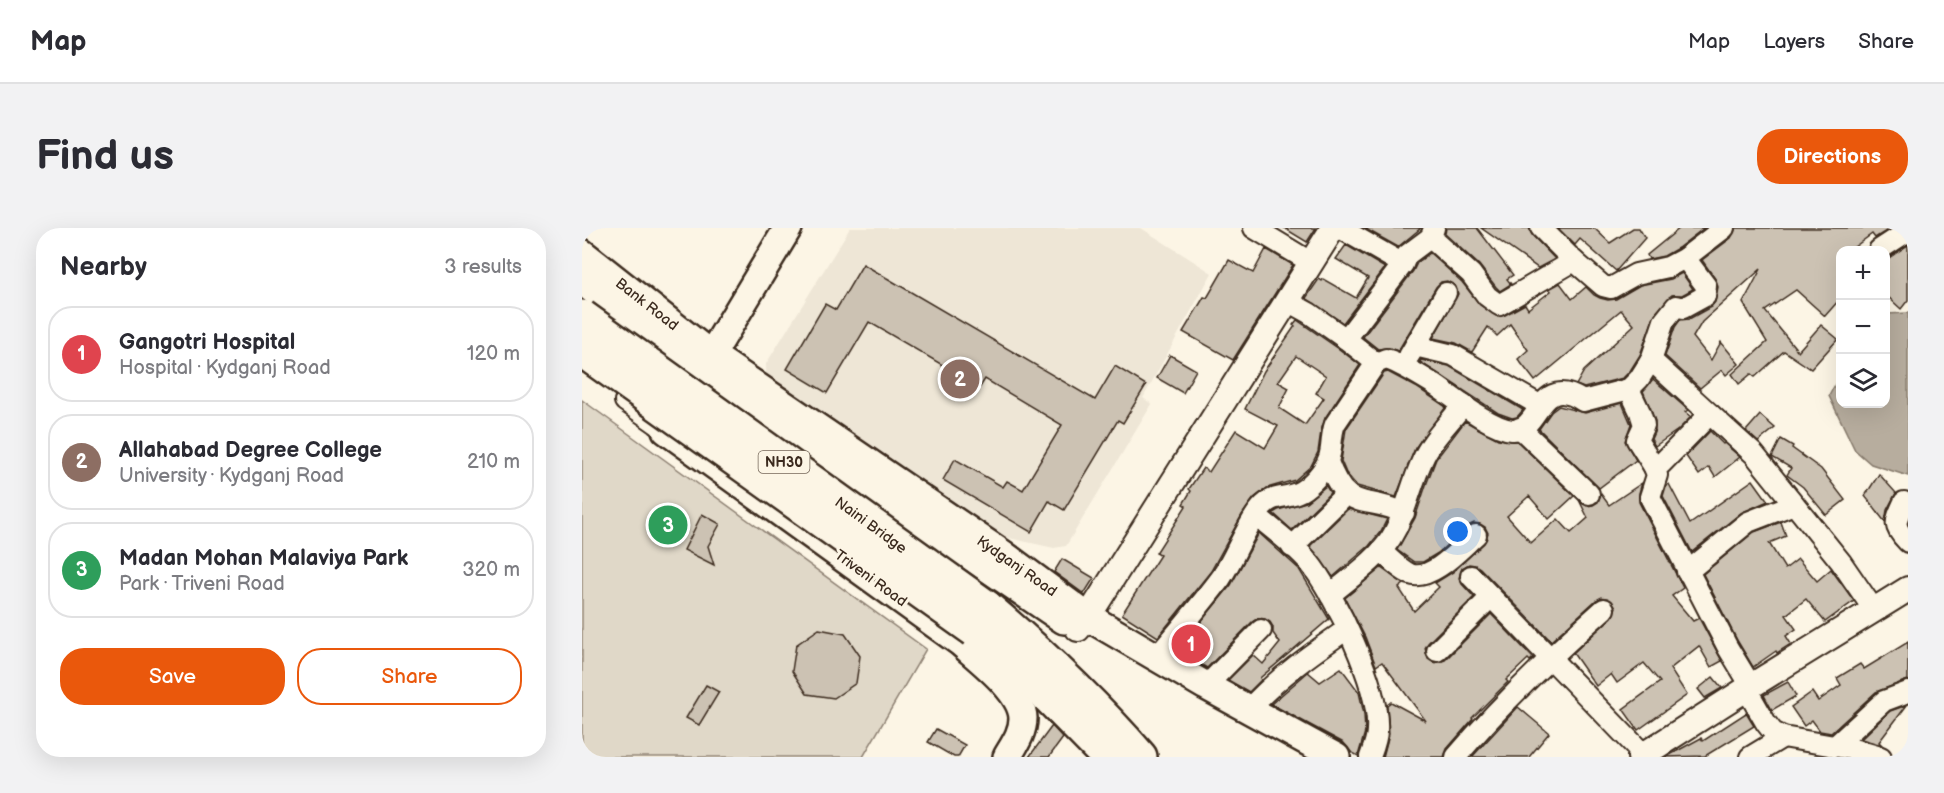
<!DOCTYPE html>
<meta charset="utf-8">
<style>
body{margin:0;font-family:"Balsamiq Sans",sans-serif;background:#f2f2f3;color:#2b2b33}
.controls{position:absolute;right:18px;top:18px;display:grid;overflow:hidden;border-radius:12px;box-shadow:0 6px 24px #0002}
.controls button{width:54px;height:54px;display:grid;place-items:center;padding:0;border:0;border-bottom:2px solid #e1e1e2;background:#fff;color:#2b2b33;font:30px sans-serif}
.you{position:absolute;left:876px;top:304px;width:21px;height:21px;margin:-15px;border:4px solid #fff;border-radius:50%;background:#1a73e8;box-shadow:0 0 0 9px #1a73e833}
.badge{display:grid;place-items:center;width:39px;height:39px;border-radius:50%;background:#ea580c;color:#fff;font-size:20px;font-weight:700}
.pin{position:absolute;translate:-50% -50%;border:3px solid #fff;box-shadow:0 2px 6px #0006}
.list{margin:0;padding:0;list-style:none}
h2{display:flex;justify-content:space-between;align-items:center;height:78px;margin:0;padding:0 24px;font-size:26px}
h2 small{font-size:20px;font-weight:400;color:#7c7c81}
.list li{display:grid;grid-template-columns:39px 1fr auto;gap:18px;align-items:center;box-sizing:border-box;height:96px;margin:0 12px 12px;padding:0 12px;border:2px solid #e1e1e2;border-radius:24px}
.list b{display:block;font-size:22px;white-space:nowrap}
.list p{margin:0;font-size:20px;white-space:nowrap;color:#7c7c81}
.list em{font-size:20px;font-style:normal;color:#7c7c81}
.actions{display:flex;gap:12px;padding:18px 24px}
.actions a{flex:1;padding:14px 0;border:2px solid #ea580c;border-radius:24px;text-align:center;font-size:21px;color:#ea580c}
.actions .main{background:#ea580c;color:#fff}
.icon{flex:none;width:33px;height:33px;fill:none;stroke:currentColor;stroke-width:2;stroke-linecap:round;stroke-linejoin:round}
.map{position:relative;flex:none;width:1326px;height:529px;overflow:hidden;border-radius:24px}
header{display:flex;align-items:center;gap:36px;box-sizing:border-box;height:84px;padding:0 30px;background:#fff;border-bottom:2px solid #e1e1e2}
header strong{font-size:28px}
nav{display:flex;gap:33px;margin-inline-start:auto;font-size:21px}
.intro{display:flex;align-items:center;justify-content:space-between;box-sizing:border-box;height:144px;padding:0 36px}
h1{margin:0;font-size:42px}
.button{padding:15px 27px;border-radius:24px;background:#ea580c;color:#fff;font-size:21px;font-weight:700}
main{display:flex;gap:36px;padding:0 36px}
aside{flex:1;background:#fff;border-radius:24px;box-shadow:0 6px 24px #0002}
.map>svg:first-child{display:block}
.built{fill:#eee6d6}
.green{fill:#e0d8c8;stroke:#8e8173;stroke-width:1.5}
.water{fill:#b7ad9e;stroke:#85796b;stroke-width:1.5}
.building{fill:#ccc2b3;stroke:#3b2a1e;stroke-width:1.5;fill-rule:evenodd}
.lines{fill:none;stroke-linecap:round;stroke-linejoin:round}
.minor-casing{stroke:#3b2a1e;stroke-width:24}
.tertiary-casing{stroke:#3b2a1e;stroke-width:28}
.secondary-casing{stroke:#3b2a1e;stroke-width:32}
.trunk-casing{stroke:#3b2a1e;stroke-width:38}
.minor{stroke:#fcf5e5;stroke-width:20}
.tertiary{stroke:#fcf5e5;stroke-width:24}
.secondary{stroke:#fcf5e5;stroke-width:27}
.trunk{stroke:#fcf5e5;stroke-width:33}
.trunk-bridge-casing{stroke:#3b2a1e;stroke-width:38;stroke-linecap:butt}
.trunk-bridge{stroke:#fcf5e5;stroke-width:33}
.labels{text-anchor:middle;stroke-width:6;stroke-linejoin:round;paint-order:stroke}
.shield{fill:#fcf5e5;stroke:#75675a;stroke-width:1.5}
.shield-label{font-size:14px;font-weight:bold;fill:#3b2a1e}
.street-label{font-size:15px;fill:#3b2a1e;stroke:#fcf5e5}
</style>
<header>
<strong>Map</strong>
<nav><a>Map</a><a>Layers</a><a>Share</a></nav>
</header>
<div class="intro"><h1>Find us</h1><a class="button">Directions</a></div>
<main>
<aside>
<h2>Nearby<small>3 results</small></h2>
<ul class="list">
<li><span class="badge" style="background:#e0444e">1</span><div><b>Gangotri Hospital</b><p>Hospital · Kydganj Road</p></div><em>120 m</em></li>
<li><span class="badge" style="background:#8d6e63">2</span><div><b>Allahabad Degree College</b><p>University · Kydganj Road</p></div><em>210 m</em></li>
<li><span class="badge" style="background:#2e9e5b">3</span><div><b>Madan Mohan Malaviya Park</b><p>Park · Triveni Road</p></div><em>320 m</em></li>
</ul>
<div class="actions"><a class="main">Save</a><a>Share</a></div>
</aside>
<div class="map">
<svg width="1326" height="529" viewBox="0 0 1326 529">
<rect width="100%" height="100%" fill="#fcf5e5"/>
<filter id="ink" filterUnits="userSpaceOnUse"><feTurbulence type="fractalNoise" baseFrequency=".0167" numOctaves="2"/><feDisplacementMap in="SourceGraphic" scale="12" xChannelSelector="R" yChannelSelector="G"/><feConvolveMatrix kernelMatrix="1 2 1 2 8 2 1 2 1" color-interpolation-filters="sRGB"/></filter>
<g filter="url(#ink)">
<path class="built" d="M268,0H559L630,45L561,170L570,176L484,318L472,320L391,302L185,167L184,136Z"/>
<path class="green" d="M0,172L344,421L281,529H0Z"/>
<path class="water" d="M1326,85V248L1289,236L1273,222L1247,168L1258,147V176H1304V86Z"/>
<g class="building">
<path d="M702,0H734L725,14Z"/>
<path d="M782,0H839L816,19Z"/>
<path d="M864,0H895L931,47L925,51L929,56L918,63L914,59L897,37L863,6Z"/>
<path d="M899,0H947L951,8L973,31L956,40Z"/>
<path d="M976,0H1012L1028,15L1051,0H1057L1063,10L1034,43L998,11L993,17Z"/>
<path d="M1098,0H1122L1096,20L1082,28L1067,31L1065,27Z"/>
<path d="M1154,0H1309L1293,10L1290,6L1268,22H1258V71L1243,88L1214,62L1183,83L1216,123L1239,97L1256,111L1229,141L1202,123L1173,149L1169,146L1157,156L1150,146L1185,114L1161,75L1179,41L1120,94L1111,109L1129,132L1139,114L1157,136L1144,147L1140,142L1118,160L1083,128L1093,99L1098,92L1107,91L1129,79L1133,74L1136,59L1134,52L1120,32L1149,10Z"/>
<path d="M764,17L803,40L761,95L724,70L737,51L740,53L741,51L774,70L786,50L754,31Z"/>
<path d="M1326,17V72L1319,81L1304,67V32Z"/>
<path d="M684,21L711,37L651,132L601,104L622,69L625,70L647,32L671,45Z"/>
<path d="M848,25L880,54L898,77L916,89L923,87L943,76L946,81L969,63L967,61L978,55L990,71L1004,59L1012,67L1018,70L1026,72L1034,71L1058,57L1089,51L1100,45L1111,61L1100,67H1090L1073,86L1058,127L1048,143L1041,150L1002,160L994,157L1002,143L1052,97L1039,82L953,153L936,131L946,122L928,96L915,108L906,99L890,124L874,115L851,110L876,66L874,59L865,53L859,54L854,59L816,123L807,120L796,121L781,109L831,43L835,35Z"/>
<path d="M281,36L513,172L533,138L564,157L541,195L536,192L482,282L467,273L449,304L361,252L373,231L421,259L425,253L441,262L480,197L403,151L398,159L287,94L245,165L205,141L243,76L254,82Z"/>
<path d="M715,92L757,121L778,137L743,190L739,203L736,224L729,238L713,252L685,260L672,270L660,287L629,343L576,409L540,386L578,327L574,325L604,278L601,276L609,263L607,261L621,240L627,244L654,202L683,220L696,198L663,181L682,143L713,98L711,97ZM714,128L744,148L734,165L742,170L723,197L697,180L707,160L696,154Z"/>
<path d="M588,127L614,142L601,165L575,150Z"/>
<path d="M839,132L867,138L941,182L935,189L930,190L916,185L838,134Z"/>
<path d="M806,144L834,159L864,179L833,220L814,269L775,258L764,245L759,233L764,201L802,145Z"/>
<path d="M1071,151L1106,182L1103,184L1109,189L1096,202L1073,218L1069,211L1073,202V193L1061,163Z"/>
<path d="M1040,175L1049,196L1043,213L1054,232L1017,260L957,201L969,184L977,178L1003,185Z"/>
<path d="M1178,187L1193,200L1176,214L1164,203Z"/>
<path d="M883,193L916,211L935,213L992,268L967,291L947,268L925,288L949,315L976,291L989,305L1006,290L998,274L1005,278L1011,277L1016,274L1019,266L1027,277L1060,255L1057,265V274L1101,360L1090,368L1111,393L1117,390L1140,433L1129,439L1117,418L1088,441L1105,467L1056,502L1041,481L1078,454L1062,435L1035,455L1029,446L1014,458L991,425L1030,389L1034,379L1030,373L1020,369L1014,372L969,413L898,340L893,337L887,336L880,340L877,350L880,356L892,369L846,415L843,420L846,431L852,435L863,432L909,386L951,430L948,433L946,431L924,452L926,454L890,490L891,491L865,521L862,529H801L807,506L805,477L809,474L844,493L800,434L794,438L783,409L763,370L799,340L822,356L817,360L832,383L857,359L853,355L871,344L902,315L906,305L903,299L898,296L892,295L886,298L856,325L841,334H832L815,322L833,290L844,257L854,231Z"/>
<path d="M1128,203L1141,216L1142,215L1158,229L1133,249L1127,239L1117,247L1104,228Z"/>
<path d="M1199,211L1211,218L1210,220L1239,241L1263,272L1244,287L1221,259L1205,247L1209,240L1190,229Z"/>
<path d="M1297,246L1314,265L1305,282L1303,294L1283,268Z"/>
<path d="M1171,252L1186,273L1159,285L1110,324L1081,268L1084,258L1087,256L1108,296Z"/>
<path d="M744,258L748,265L710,302L691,285L696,282L724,274Z"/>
<path d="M766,281L805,291L799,303L787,318L751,349L728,318Z"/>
<path d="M120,286L138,296L126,318L132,337L102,322Z"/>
<path d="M1199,294L1204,308L1187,315L1203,341L1216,331L1235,353L1249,341L1272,373L1243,394L1224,371L1204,387L1214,401L1204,408L1209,416L1195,425L1194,423L1171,439L1156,414L1121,346L1172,304Z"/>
<path d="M677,305L717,341L747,391L678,450L679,452L667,464L646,452L671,427L681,436L698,415L691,405V399L688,394L683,391L676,390L670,394L625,440L595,423L649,357Z"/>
<path d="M480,331L512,350L502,366L472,344Z"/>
<path d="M237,401L263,406L278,428L274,455L252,470L225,466L210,443L214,417Z"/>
<path d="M1326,414V452L1294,464L1249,505L1238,503L1230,492L1222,498L1209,479L1230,464L1236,473L1259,457L1255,450L1278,436L1282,441Z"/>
<path d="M759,440L777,464L782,486L783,504L776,528L769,524L762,515L689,476L726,444L738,454Z"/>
<path d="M1131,449L1140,460L1123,470L1116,461Z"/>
<path d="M1206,454L1214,468L1190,482L1182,467Z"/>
<path d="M124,457L137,464L117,497L104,490Z"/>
<path d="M1325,477L1297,514L1300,517L1279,511L1308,483Z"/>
<path d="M936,479L967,505L947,529H890Z"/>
<path d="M1164,485L1172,498L1123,528L1084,529L1119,510L1121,513Z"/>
<path d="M470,498L481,510L467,529H447Z"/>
<path d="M354,501L383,517L376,529H372L346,514Z"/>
</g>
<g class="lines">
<g class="minor-casing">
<g id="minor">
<path d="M672,0L730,35"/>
<path d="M758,0L821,36"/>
<path d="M852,0L849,9L852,13L889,46L905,68L917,77L992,33L1021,58L1029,60L1054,46L1086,39L1103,30L1142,0"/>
<path d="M959,0L992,33"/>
<path d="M1297,22L1326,3"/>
<path d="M707,74L727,85L764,111"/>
<path d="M833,118L871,127L959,178"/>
<path d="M827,128L864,65"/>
<path d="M1069,132L1128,186"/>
<path d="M794,135L804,131L810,133C824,139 837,147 850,155C870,168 907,200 930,202C959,204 955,144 1001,173L1047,161L1057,151L1069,132L1082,93L1094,78L1101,80L1123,68L1124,58L1103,30"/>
<path d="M1047,161L1058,184L1062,197L1055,212L1072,239"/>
<path d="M43,173L84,202"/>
<path d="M938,200L1007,266"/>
<path d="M746,234C766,287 782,266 822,285"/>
<path d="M1322,274C1313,294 1310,298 1326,314"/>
<path d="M674,287C691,302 711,316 726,333C753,366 798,460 795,502C795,511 791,521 788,529"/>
<path d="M710,319L764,266"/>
<path d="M799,323C808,331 817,341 828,346C849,354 879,320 894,307"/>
<path d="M1105,344L1166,294L1212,276"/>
<path d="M889,348L1062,527"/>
<path d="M748,367C769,349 794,333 809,310C824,286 828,259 840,233C849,212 867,195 881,177"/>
<path d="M855,423L909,369"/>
<path d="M575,429C596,403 619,377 639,350C653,329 661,305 675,285C691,263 700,273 719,263C729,257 742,243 746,232C751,221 748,209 753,196L794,135L764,111L821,36L825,27L849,9"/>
<path d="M624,458L679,402"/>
<path d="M1169,458L1146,420L1068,269L1075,247L1072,239L1079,236L1128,186L1172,226L1259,334L1292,382"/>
<path d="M1165,462L1184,495L1191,504L1201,509L1275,522L1299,529"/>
<path d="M667,481C696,449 729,426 765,401"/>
<path d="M1252,519L1302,473L1326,464"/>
<path d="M874,529C919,476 969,428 1022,381"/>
<path d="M1168,529L1201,509"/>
</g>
</g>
<g class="tertiary-casing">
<g id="tertiary">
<path d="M496,401L506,389L751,0"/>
<path d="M1058,529L1169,458L1326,361"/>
</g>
</g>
<g class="secondary-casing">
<g id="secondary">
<path d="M206,0L84,202L378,414C397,431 440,463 441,490C441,505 432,517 425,529"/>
<path d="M0,25L129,127L422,327L506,389L624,458L754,529"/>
<path d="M0,53L119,145L482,392"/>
</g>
</g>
<g class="trunk-casing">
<g id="trunk">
<path d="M404,379C458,425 511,475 558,529"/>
<path d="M393,402L458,460L526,529"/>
</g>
</g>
<use href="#minor" class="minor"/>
<use href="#tertiary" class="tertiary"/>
<use href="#secondary" class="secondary"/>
<use href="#trunk" class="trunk"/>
<g class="trunk-bridge-casing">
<g id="trunk-bridge">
<path d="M0,89L404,379"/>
<path d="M0,122L393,402"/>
</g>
</g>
<use href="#trunk-bridge" class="trunk-bridge"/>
</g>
</g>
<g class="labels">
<rect class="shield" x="176.5" y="223" width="51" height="22" rx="4.5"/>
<g class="shield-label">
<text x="202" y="239">NH30</text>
</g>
<g class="street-label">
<text transform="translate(65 76) rotate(38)" y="5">Bank Road</text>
<text transform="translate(289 297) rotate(36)" y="5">Naini Bridge</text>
<text transform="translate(435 338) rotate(35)" y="5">Kydganj Road</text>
<text transform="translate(289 350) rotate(36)" y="5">Triveni Road</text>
</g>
</g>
</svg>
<div class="controls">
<button>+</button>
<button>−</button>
<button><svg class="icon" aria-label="layers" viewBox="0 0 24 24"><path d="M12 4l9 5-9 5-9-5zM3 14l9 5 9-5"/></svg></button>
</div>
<div class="you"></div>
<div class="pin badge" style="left:609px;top:416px;background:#e0444e">1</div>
<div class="pin badge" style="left:378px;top:151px;background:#8d6e63">2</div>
<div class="pin badge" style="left:86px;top:297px;background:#2e9e5b">3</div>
</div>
</main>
